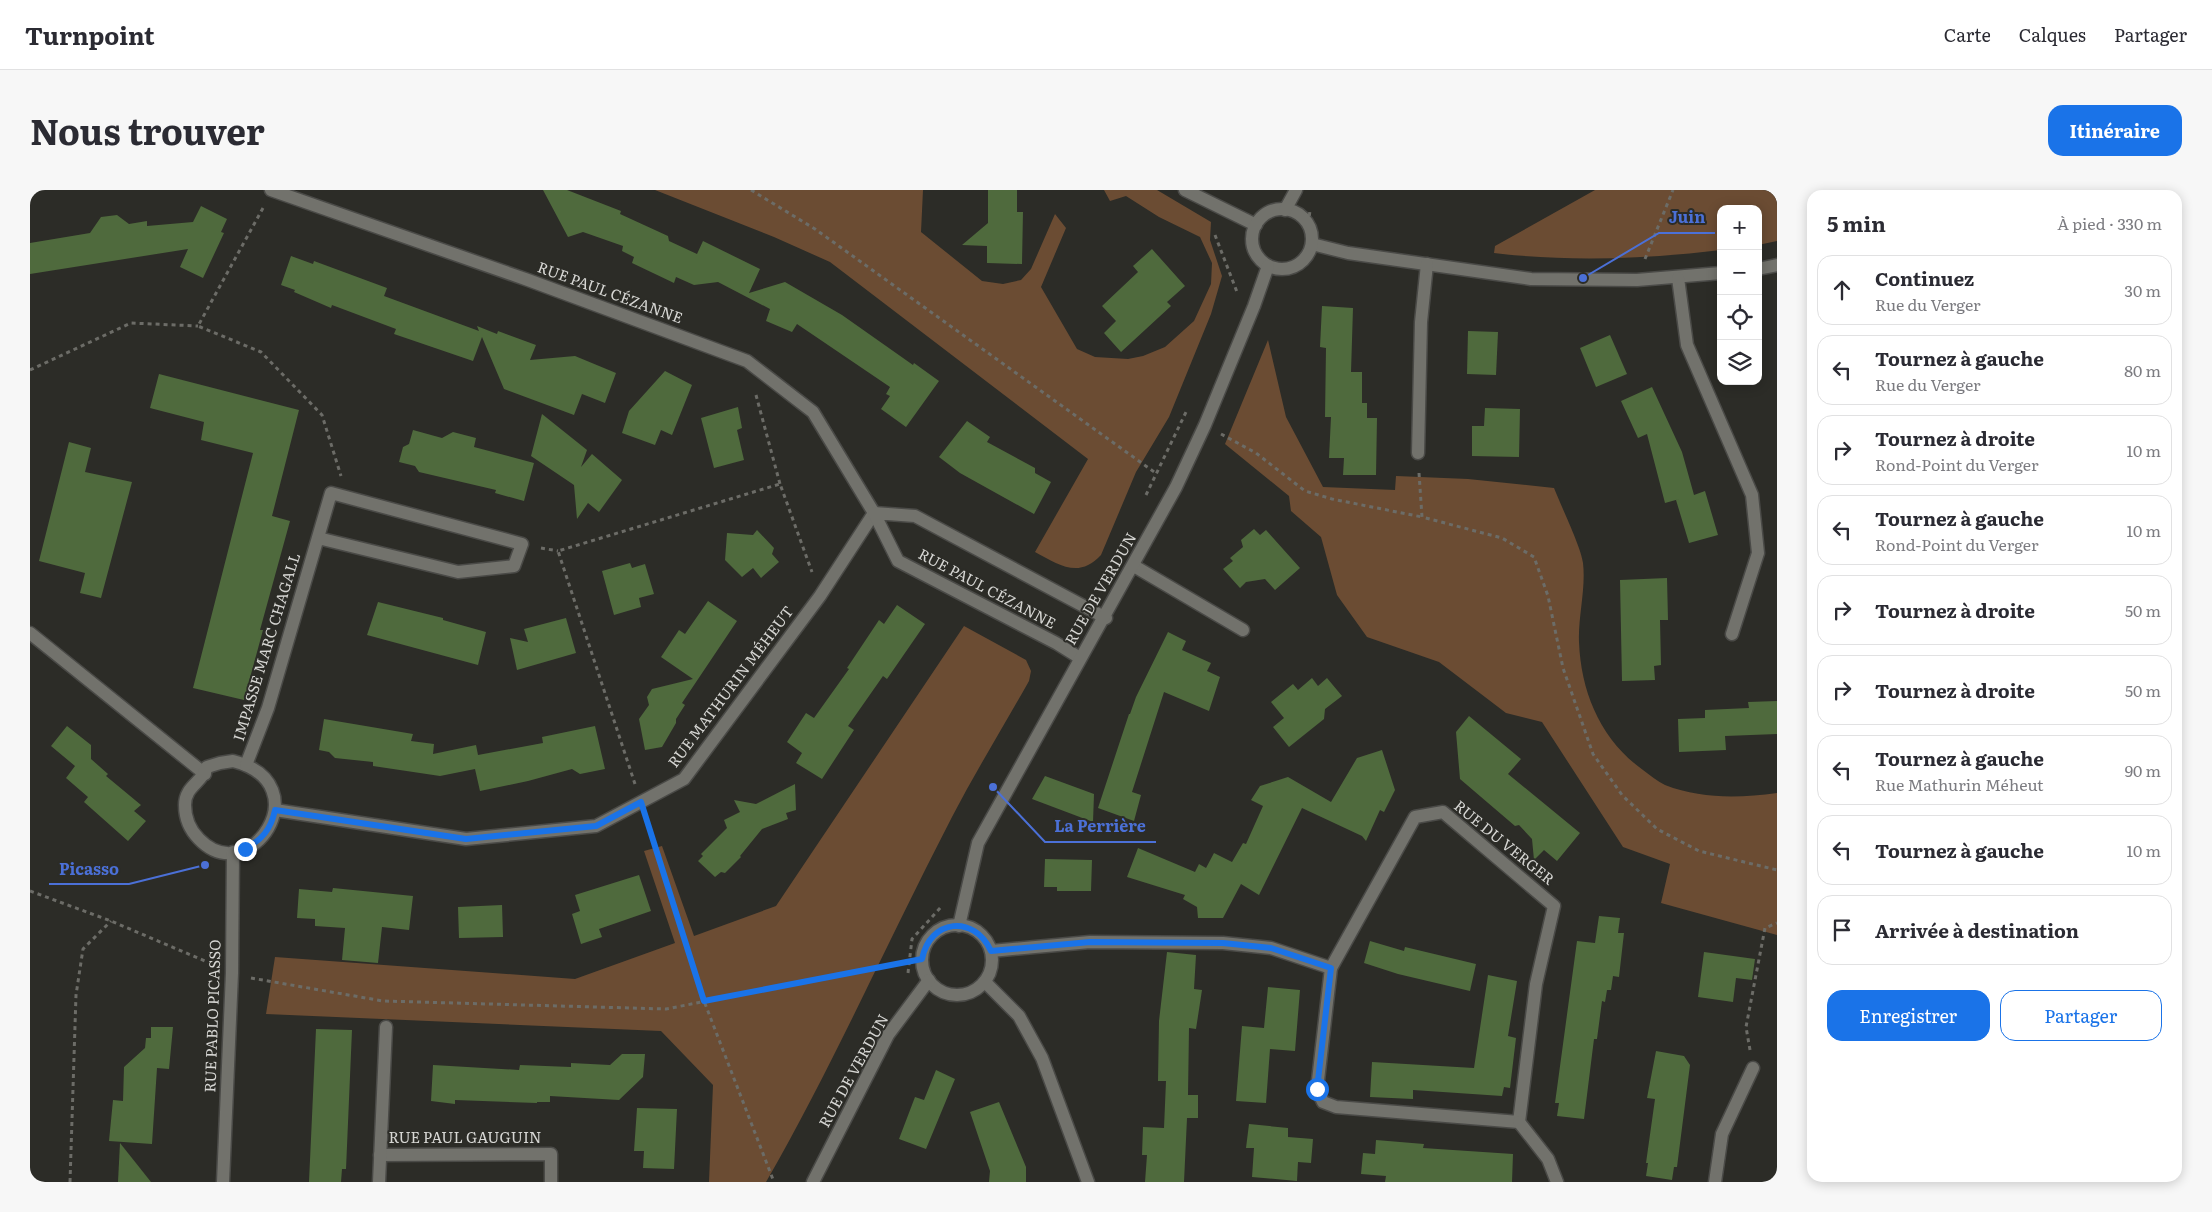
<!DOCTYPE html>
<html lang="fr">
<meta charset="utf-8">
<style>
body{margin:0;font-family:Literata,serif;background:#f7f7f7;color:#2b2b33}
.controls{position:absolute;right:15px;top:15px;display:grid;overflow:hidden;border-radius:10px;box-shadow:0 2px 12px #0003}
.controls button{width:45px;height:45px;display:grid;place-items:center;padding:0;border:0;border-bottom:1px solid #e1e1e2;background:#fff;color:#2b2b33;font:25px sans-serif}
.stop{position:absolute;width:15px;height:15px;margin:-11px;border:4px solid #1a73e8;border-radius:50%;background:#fff}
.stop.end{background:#1a73e8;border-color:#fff;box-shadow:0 1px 5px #0008}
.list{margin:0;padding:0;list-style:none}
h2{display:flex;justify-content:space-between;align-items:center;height:65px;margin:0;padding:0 20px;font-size:21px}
h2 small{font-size:16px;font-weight:400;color:#7c7c81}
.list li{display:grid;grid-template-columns:32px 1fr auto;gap:15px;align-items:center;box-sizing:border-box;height:70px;margin:0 10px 10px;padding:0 10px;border:1px solid #e1e1e2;border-radius:15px}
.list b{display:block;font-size:19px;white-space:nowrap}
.list p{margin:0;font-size:16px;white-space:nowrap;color:#7c7c81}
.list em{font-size:16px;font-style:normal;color:#7c7c81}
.actions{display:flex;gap:10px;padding:15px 20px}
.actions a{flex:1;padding:11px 0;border:1px solid #1a73e8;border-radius:15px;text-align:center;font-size:18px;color:#1a73e8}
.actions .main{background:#1a73e8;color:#fff}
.icon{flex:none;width:28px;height:28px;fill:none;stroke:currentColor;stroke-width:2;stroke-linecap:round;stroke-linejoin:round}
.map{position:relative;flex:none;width:1747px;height:992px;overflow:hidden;border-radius:15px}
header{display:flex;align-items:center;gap:30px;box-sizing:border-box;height:70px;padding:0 25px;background:#fff;border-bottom:1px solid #e1e1e2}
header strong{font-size:24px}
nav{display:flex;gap:28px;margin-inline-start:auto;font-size:18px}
.intro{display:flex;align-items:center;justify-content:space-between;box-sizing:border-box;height:120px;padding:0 30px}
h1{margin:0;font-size:35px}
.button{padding:12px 22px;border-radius:15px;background:#1a73e8;color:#fff;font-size:18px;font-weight:700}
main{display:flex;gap:30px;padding:0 30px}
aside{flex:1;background:#fff;border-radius:15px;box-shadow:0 2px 12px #0003}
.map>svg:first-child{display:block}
.green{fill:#6b4c33}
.building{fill:#4f6a3d}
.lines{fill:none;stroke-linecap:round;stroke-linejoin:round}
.street-casing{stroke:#4a4a47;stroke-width:15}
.secondary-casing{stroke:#4a4a47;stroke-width:15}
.path{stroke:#6c6c67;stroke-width:3;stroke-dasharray:4 4;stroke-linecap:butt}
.street{stroke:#72726c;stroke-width:12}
.secondary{stroke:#72726c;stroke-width:12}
.route{stroke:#1a73e8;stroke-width:6}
.labels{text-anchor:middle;stroke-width:4;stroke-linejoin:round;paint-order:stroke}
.street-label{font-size:15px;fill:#d6d6d3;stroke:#2c2c27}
.leader{fill:none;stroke:#4b70d7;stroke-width:2}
.callout-dot{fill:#4b70d7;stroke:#2c2c27;stroke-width:2}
.callout-label{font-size:16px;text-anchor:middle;font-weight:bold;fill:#4b70d7;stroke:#2c2c27;stroke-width:4;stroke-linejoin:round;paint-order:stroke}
</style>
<header>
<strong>Turnpoint</strong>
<nav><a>Carte</a><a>Calques</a><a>Partager</a></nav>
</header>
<div class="intro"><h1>Nous trouver</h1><a class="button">Itinéraire</a></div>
<main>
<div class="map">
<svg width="1747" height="992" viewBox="0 0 1747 992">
<rect width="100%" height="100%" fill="#2c2c27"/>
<g class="green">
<path d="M625,0H893L891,42L952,91L973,94L991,90L1001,79L1025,24L1036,38L1011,97L1047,159L1065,167L1098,169L1113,166L1135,157L1164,131L1181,94L1182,73L1170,47L1129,27L1096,6L1080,11L1074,0H1127L1181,32L1180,50L1192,86L1181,124L1139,227L1106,282L1071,365C1049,389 1029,375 1005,362L1058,269L800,72L744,47Z"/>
<path d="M1565,0H1747V51L1728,55V19H1691V60C1616,69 1539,72 1464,63L1465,56Z"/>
<path d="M1238,150L1256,227L1293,297L1365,300L1366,286L1438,289L1524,298C1531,316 1551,357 1553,373C1556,399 1548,426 1549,452C1551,503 1571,550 1613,580C1620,585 1627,591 1635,595C1671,609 1709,608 1747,603V745L1631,713L1640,674L1593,657L1512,532L1476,523L1409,472L1337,447L1307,405L1291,347L1261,321L1259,306L1195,254Z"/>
<path d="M934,436L996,470L1001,481L999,491C973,537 946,581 922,627C859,748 804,874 736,992H679L683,895L631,841L236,824L245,767L545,789L645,753L614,661L632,656L664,746L746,716Z"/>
</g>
<g class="building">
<path d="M513,0H537L591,21L590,24L638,46L639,51L667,64L673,51L730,79L719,103L755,92L812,125L883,175L884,173L909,191L876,237L851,219L860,206L856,204L860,197L767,134L762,142L736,131L740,119L688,92L664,95L646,87L644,93L602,73L604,67L592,61L593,56L553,42L538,47Z"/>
<path d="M958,0H987V22H993L992,74L957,73V56L932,55L958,33Z"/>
<path d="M171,16L197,29L191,42L194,43L173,88L150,77L158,59L0,84V53L60,43L71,27L87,25L99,34L117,31V36L163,32Z"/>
<path d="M1122,59L1155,96L1137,112L1141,116L1091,162L1074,143L1086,131L1072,116L1108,82L1103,76Z"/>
<path d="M261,66L283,74L284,71L357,98L354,106L449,141L447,136L467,144L468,141L506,155L500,170L545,166L586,183L575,213L552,204L544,225L474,199L452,147L443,171L364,144L366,139L302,115L301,118L264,102L265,100L251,95Z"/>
<path d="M1292,116L1323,118L1321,182H1332V213H1337V228H1347L1346,285H1313L1314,268H1299L1301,227H1295L1296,158L1290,157Z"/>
<path d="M1438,141L1468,142L1466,185L1437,184Z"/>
<path d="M1580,145L1597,184L1566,197L1550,158Z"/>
<path d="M635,181L662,195L642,245L631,240L625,255L592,243L599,221Z"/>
<path d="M129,184L269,220L242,326L260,331L230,440H233L214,510L163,498L223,263L171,250L174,232L120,218Z"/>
<path d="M1622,197L1652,262L1664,305L1675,301L1688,345L1659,353L1646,310L1653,308L1635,313L1617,244L1608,248L1591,211Z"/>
<path d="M708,217L712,238L707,240L714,270L684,278L671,228Z"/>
<path d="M1455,218L1490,219L1489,267L1442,266V236H1454Z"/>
<path d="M512,224L557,260L551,277L562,264L592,290L569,322L558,313L547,329L544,295L501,266Z"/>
<path d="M937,231L960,247L957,252L1005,278V283L1021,292L1004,324L930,283L909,267Z"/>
<path d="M383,240L412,248L423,242L446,248L444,257L504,273L494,311L465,303L466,300L389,282L385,276L369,272L373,257L379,254Z"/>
<path d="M39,252L61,258L55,282L102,292L71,408L50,403L55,383L9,371Z"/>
<path d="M1224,339L1230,345L1236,340L1270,378L1245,400L1235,389L1216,392L1210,398L1193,379L1203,371L1200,368L1213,357L1211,350Z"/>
<path d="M727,340L744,358L742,364L749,372L731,388L723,378L712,387L695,370L697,343L723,345Z"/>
<path d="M600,373L602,378L615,374L624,404L609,408L611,417L584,425L572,381Z"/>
<path d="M1637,388L1638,430H1630L1631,475L1624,476L1625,490L1592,491L1590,390Z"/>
<path d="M678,411L707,431L652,513L655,515L646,529V533L632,557L615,560L609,529L619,515L617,507L622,499L663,489L631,467L649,440L655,444Z"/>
<path d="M348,412L413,428V430L456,442L448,475L337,445Z"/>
<path d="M867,415L895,434L857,489L853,486L818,536L824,540L792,589L766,573L772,563L757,552L776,523L784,528L819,479L817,478L849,430L854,434Z"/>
<path d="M536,428L546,463L487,480L480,448L498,452L494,439Z"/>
<path d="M1138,442L1156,451L1152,460L1181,473L1177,481L1190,487L1179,521L1134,502L1102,602L1111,605L1104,631L1068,618L1099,524H1100L1106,507Z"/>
<path d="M1282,488L1288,496L1297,488L1312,506L1295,519L1294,529L1259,557L1243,537L1254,528L1241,512L1263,494L1268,500Z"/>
<path d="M1747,511V544L1695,546L1696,560L1649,562L1648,529L1675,528V520L1719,518L1718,512Z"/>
<path d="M1439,526L1491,569L1478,584L1550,643L1527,671L1514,660L1504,670L1502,649L1489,635L1485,636L1430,589L1426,542Z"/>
<path d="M294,529L383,544L381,551L404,554L403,564L446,555L448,565L513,553L512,547L565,536L575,579L550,584L542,579L498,591L450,601L445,579L410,586L343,576V572L305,568L299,562L289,560Z"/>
<path d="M37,536L61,555V569L78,584L76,586L111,615L104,621L116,631L98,651L54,612L58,607L36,588L45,576L21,556Z"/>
<path d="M1352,560L1365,600L1354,622L1350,620L1336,651L1332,646L1272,618L1229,705L1211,694L1193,728H1168L1167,717L1153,709L1155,705L1097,687L1108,658L1165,682L1169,674L1176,678L1184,663L1202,672L1213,653L1216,654L1233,616L1221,610L1230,596L1258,587L1301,612L1327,568Z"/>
<path d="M1015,586L1064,604L1063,632L1002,609Z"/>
<path d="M765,594L766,620L756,623L758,629L732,639L710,666L711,667L695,683L691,682L685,687L668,671L673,666L671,664L697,638L694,630L710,622L704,610L726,614Z"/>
<path d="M1015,669L1062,670L1061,701H1027V697H1014Z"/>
<path d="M609,685L621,721L569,739L572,747L551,754L542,724L550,721L545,705Z"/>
<path d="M303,698L383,706L379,740L352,737L348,773L312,770L315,738L285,736V729L267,728L269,699L302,702Z"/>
<path d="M472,715L473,747L429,748L428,717Z"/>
<path d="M1569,726L1590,728L1588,743H1594L1589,787L1583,786L1581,800H1577L1575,812L1572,811L1567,849H1564L1554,929L1527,926L1529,913H1525L1547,751L1565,753Z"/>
<path d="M1340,751L1374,761L1375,757L1446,774L1440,801L1368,784L1334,773Z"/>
<path d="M1137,762L1166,765L1164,799L1172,800L1166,839L1159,838L1158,905H1168V928H1157L1154,992H1115L1117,965H1112L1113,937L1134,938L1136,891H1128L1129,831Z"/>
<path d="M1674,762L1725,769L1722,790L1706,788L1703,812L1668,807Z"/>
<path d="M1458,785L1487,791L1478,846L1486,848L1480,898L1474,897L1472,906L1383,900V909L1340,907L1342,872L1444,878Z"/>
<path d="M1238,797L1270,800L1265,861L1240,859L1236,913L1206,911L1212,836L1234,838Z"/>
<path d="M121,837H143L139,879L127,878L122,954L79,951L83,910L93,911L94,877L115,858L116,848H121Z"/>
<path d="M286,839L322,840L316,979H312L311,992H279Z"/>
<path d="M1626,861L1654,866L1660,875L1647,977H1644L1642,990L1616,986L1618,973H1616L1625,909L1617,908Z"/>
<path d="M592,864H615L613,887L589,910L520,906V912H507V913L425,910V914L401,911L403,875L489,880L490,875L541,877V873L580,875Z"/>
<path d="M906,880L925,889L896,959L869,949L885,907L894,910Z"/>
<path d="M969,912L996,977V992H959L960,981L940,922Z"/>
<path d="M607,918L647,919L644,979L613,978L614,961H604Z"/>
<path d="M1219,934L1258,938V947L1283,949L1281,973L1268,972L1267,991L1222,987L1224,958H1216Z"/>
<path d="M1346,950L1394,954L1393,958L1483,964L1482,992H1355L1356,986L1331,984L1333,963L1345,964Z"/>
<path d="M90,953L121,992H88Z"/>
</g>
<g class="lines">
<g class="street-casing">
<g id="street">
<path d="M241,0L498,90L717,171L783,222L844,323L790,406L654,589L566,636L436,649L245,620"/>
<path d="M1282,54L1318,63L1501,89L1607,90L1691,83"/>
<path d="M1728,79L1747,75"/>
<path d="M1648,88L1657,155L1722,305L1728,363L1702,444"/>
<path d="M1388,263L1391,132L1397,74"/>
<path d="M1104,376L1213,440"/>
<path d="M0,443L175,584"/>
<path d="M1050,468L1026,453L868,371L844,323L885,326L1076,428"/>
<path d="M203,571C292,594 219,701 169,649C160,640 155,628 155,615C155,596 172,593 177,577L190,573Z"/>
<path d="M216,575L238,518L301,303L492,354L484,376L428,382L288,348"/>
<path d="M1413,622L1524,716L1506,794L1489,932L1306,917L1293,912L1287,899L1301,778L1385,627Z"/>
<path d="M961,761L1060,752L1193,753L1241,758L1301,778"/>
<path d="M955,792L989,826L1012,868L1058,992"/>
<path d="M1489,932L1518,969L1527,992"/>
<path d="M350,965L521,964V992"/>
<path d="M193,992L202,783L203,662"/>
<path d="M349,992L356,837"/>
<path d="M1685,992L1692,944L1723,878"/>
</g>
</g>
<g class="secondary-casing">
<g id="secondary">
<path d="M1155,0L1226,35"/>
<circle cx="1252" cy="49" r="30"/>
<path d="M1255,20L1266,0"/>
<circle cx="927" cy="770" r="35"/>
<path d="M929,736L948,653L1146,297L1175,235L1224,116L1238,76"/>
<path d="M783,992L858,845L899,790"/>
</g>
</g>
<g class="path">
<path d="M721,0L785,39L1127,284"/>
<path d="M233,18L168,136L231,162L292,225L311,286"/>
<path d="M1278,34L1280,21"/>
<path d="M1185,45L1207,102"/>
<path d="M1615,69L1643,0"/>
<path d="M0,180L101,133L168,136"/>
<path d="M726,205L750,294"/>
<path d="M1191,244L1226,263L1275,301L1302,309L1392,327"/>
<path d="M1389,283L1392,327L1472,348L1504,367L1518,406L1533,478L1563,564L1592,605L1627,639L1669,661L1747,680"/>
<path d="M1116,305L1157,220"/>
<path d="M511,358L528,361"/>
<path d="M605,594L528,361L750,294L782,382"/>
<path d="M617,630L674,811L744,992"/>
<path d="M0,701L81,731L182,774"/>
<path d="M878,783L882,749L912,716"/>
<path d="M221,788L353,811L636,819L892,769"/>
<path d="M1720,860L1716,837L1735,738L1747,733"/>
<path d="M40,992L46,805L53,759L81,731"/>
</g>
<use href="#street" class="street"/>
<use href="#secondary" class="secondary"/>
</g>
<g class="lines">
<path class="route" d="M215,659C232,650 241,639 245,620L436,649L566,636L611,612L674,811L892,769C900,729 944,724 961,761L1060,752L1193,753L1241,758L1301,778L1287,899"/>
</g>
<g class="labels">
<g class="street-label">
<text transform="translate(580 103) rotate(20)" y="5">RUE PAUL CÉZANNE</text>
<text transform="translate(957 399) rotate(28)" y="5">RUE PAUL CÉZANNE</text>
<text transform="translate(1071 399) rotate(-60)" y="5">RUE DE VERDUN</text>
<text transform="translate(237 457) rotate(-73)" y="5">IMPASSE MARC CHAGALL</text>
<text transform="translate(701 497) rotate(-53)" y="5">RUE MATHURIN MÉHEUT</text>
<text transform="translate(1474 653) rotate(39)" y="5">RUE DU VERGER</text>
<text transform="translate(183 826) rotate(-88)" y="5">RUE PABLO PICASSO</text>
<text transform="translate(824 881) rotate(-61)" y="5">RUE DE VERDUN</text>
<text x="435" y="953">RUE PAUL GAUGUIN</text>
</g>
</g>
<path class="leader" d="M1553 88L1629 43H1685M963 597L1015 652H1126M175 675L99 694H19"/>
<g class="callout-dot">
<circle cx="1553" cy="88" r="5"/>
<circle cx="963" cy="597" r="5"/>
<circle cx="175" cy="675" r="5"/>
</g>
<g class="callout-label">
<text x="1657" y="33">Juin</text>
<text x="1070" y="642">La Perrière</text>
<text x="59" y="685">Picasso</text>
</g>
</svg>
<div class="controls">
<button>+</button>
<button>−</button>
<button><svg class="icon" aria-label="locate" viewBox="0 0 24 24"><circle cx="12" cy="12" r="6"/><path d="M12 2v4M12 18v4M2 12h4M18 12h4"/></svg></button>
<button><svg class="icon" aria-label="layers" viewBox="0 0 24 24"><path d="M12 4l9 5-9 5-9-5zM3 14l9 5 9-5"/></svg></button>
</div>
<div class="stop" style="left:1287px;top:899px"></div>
<div class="stop end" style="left:215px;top:659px"></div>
</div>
<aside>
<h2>5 min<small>À pied · 330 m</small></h2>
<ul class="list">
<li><svg class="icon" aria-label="ahead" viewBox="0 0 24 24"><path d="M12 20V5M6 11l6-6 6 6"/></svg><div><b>Continuez</b><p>Rue du Verger</p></div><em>30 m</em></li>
<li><svg class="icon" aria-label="left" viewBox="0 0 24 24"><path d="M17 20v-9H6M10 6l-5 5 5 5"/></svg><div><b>Tournez à gauche</b><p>Rue du Verger</p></div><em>80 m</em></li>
<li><svg class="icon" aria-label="right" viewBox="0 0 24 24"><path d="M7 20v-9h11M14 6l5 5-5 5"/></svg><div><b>Tournez à droite</b><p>Rond-Point du Verger</p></div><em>10 m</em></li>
<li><svg class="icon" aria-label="left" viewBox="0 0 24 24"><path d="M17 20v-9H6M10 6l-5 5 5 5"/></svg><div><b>Tournez à gauche</b><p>Rond-Point du Verger</p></div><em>10 m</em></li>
<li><svg class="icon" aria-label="right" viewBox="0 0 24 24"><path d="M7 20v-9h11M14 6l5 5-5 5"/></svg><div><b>Tournez à droite</b></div><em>50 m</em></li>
<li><svg class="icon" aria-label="right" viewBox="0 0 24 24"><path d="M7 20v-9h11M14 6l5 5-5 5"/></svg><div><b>Tournez à droite</b></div><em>50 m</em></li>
<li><svg class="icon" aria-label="left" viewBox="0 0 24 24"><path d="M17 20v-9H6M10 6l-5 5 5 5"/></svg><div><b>Tournez à gauche</b><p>Rue Mathurin Méheut</p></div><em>90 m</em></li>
<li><svg class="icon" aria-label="left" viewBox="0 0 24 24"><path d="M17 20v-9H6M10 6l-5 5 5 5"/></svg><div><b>Tournez à gauche</b></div><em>10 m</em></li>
<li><svg class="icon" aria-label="arrive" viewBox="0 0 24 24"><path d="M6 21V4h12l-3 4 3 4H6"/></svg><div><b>Arrivée à destination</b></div></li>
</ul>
<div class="actions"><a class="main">Enregistrer</a><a>Partager</a></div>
</aside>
</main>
